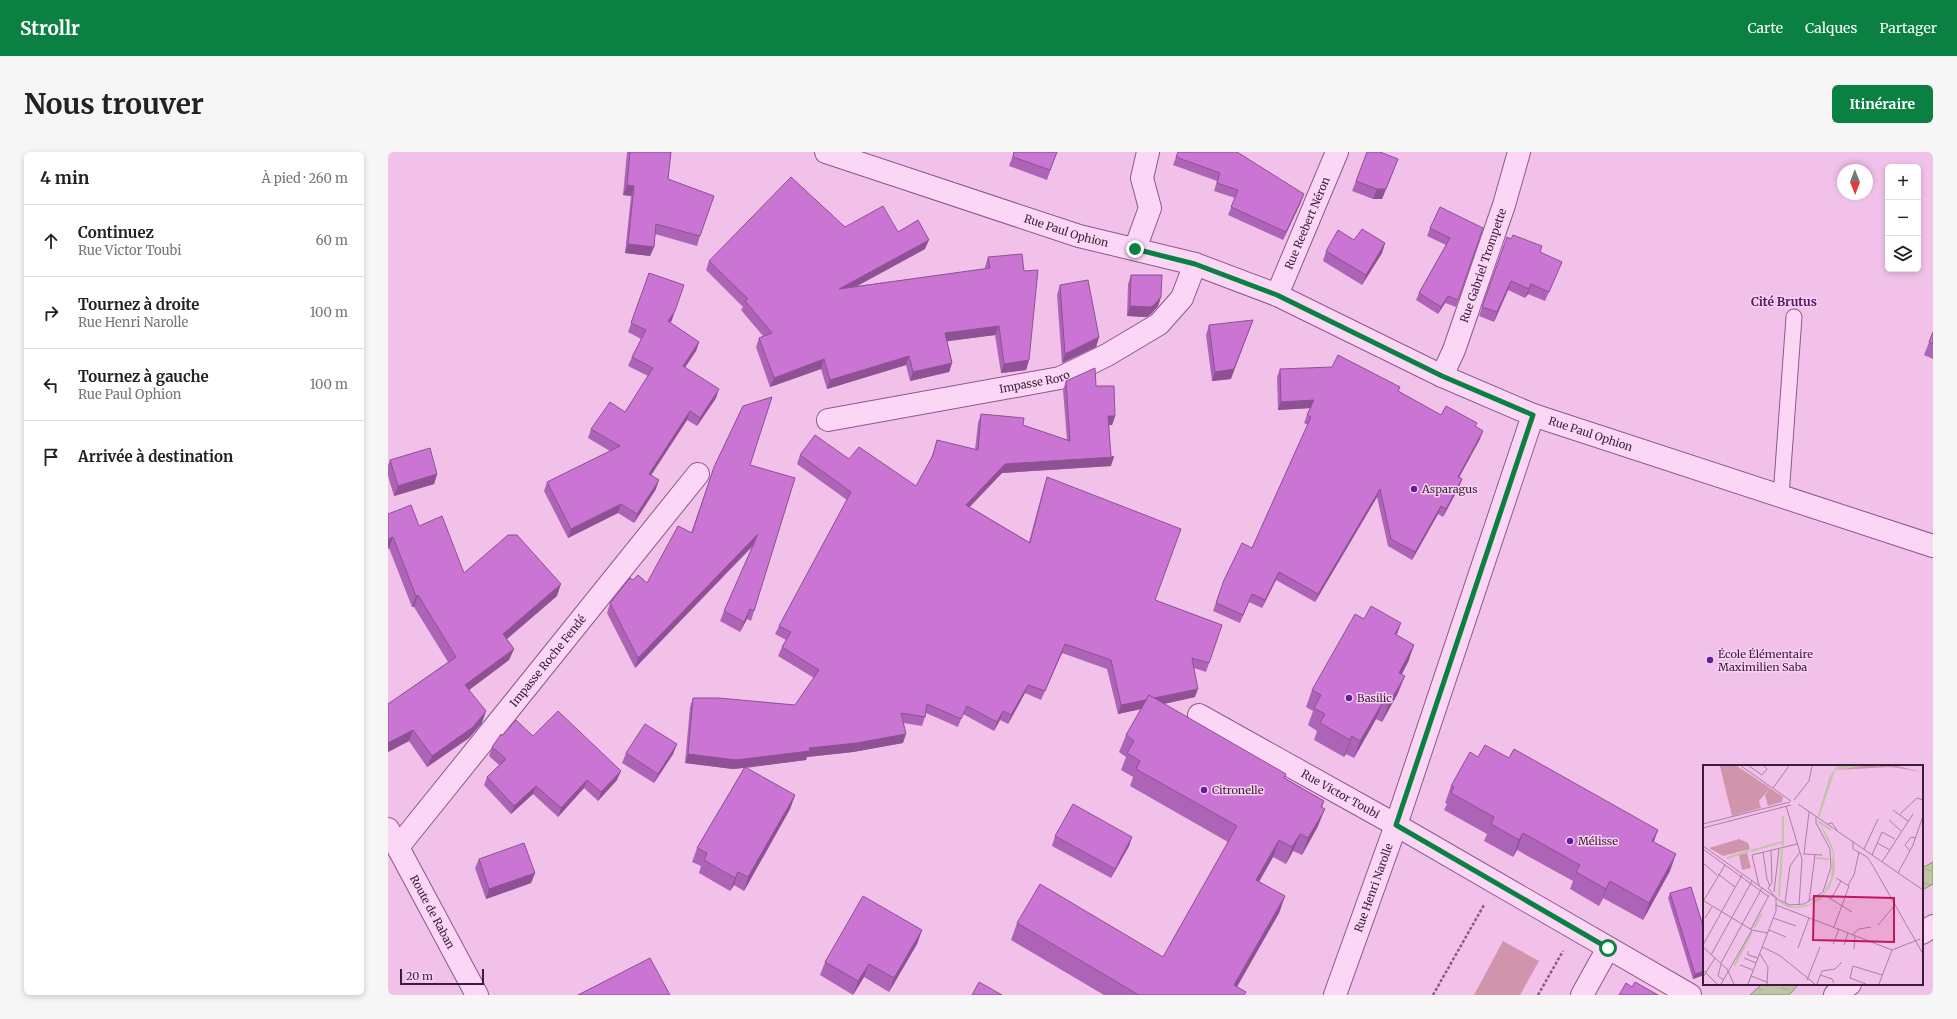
<!DOCTYPE html>
<html lang="fr">
<meta charset="utf-8">
<style>
body{margin:0;font-family:Merriweather,serif;background:#f6f6f6;color:#222}
.controls{position:absolute;right:12px;top:12px;display:grid;overflow:hidden;border-radius:6px;box-shadow:0 2px 6px #0003}
.controls button{width:36px;height:36px;display:grid;place-items:center;padding:0;border:0;border-bottom:1px solid #e0e0e0;background:#fff;color:#222;font:20px sans-serif}
.compass{position:absolute;left:1449px;top:12px;width:36px;height:36px;border-radius:50%;background:#fff;box-shadow:0 2px 6px #0003;rotate:179deg}
.scale{position:absolute;left:12px;bottom:10px;width:84px;box-sizing:border-box;padding-left:4px;border:2px solid #3b1c3c;border-top:0;font-size:11px;line-height:14px;white-space:nowrap;color:#3b1c3c;-webkit-text-stroke:3px #f9d2f1;paint-order:stroke}
.stop{position:absolute;width:12px;height:12px;margin:-9px;border:3px solid #0b8043;border-radius:50%;background:#fff}
.stop.end{background:#0b8043;border-color:#fff;box-shadow:0 1px 4px #0008}
.list{margin:0;padding:0;list-style:none}
h2{display:flex;justify-content:space-between;align-items:center;height:52px;margin:0;padding:0 16px;font-size:17px}
h2 small{font-size:13px;font-weight:400;color:#767676}
.list li{display:grid;grid-template-columns:26px 1fr auto;gap:12px;align-items:center;box-sizing:border-box;height:72px;padding:0 16px;border-top:1px solid #e0e0e0}
.list b{display:block;font-size:15px;white-space:nowrap}
.list p{margin:0;font-size:13px;white-space:nowrap;color:#767676}
.list em{font-size:13px;font-style:normal;color:#767676}
.icon{flex:none;width:22px;height:22px;fill:none;stroke:currentColor;stroke-width:2;stroke-linecap:round;stroke-linejoin:round}
.map{position:relative;flex:none;width:1545px;height:843px;overflow:hidden;border-radius:6px}
header{display:flex;align-items:center;gap:24px;box-sizing:border-box;height:56px;padding:0 20px;background:#0b8043;color:#fff}
header strong{font-size:19px}
nav{display:flex;gap:22px;margin-inline-start:auto;font-size:14px}
.intro{display:flex;align-items:center;justify-content:space-between;box-sizing:border-box;height:96px;padding:0 24px}
h1{margin:0;font-size:28px}
.button{padding:10px 18px;border-radius:6px;background:#0b8043;color:#fff;font-size:14px;font-weight:700}
main{display:flex;gap:24px;padding:0 24px}
aside{flex:1;background:#fff;border-radius:6px;box-shadow:0 2px 6px #0003}
.map>svg:first-child{display:block}
.pitch{fill:#d194ad}
.water{fill:url(#water-ripples);stroke:#8a936a}
.lines{fill:none;stroke-linecap:round;stroke-linejoin:round}
.service-casing{stroke:#8e578d;stroke-width:17}
.minor-casing{stroke:#8e578d;stroke-width:24}
.tertiary-casing{stroke:#8e578d;stroke-width:24}
.path{stroke:#8e578d;stroke-width:2.5;stroke-dasharray:3 2;stroke-linecap:butt}
.service{stroke:#fcd6f5;stroke-width:15}
.minor{stroke:#fcd6f5;stroke-width:22}
.tertiary{stroke:#fcd6f5;stroke-width:22}
.wall{fill:#ae64b6}
.shaded-wall{fill:#8d5194}
.building{fill:#ca74d4;stroke:#8d5194}
.route{stroke:#0b8043;stroke-width:5}
.poi-dot{fill:#5f21a2;stroke:#f9d2f1;stroke-width:1.5}
.labels{text-anchor:middle;stroke-width:3;stroke-linejoin:round;paint-order:stroke}
.street-label{font-size:11px;fill:#3b1c3c;stroke:#f9d2f1}
.poi-label{font-size:11px;fill:#3b1c3c;stroke:#f9d2f1;text-anchor:start}
.neighbourhood-label{font-size:12px;font-weight:bold;fill:#53186d;stroke:#f9d2f1}
.inset-river{fill:none;stroke:#bec4a4;stroke-width:2}
.inset-road{fill:none;stroke:#a97fa4;stroke-width:1}
.view{fill:#c2185b;fill-opacity:0.15;stroke:#c2185b;stroke-width:2}
.inset-edge{fill:none;stroke:#3b1c3c;stroke-width:2}
</style>
<header>
<strong>Strollr</strong>
<nav><a>Carte</a><a>Calques</a><a>Partager</a></nav>
</header>
<div class="intro"><h1>Nous trouver</h1><a class="button">Itinéraire</a></div>
<main>
<aside>
<h2>4 min<small>À pied · 260 m</small></h2>
<ul class="list">
<li><svg class="icon" aria-label="ahead" viewBox="0 0 24 24"><path d="M12 20V5M6 11l6-6 6 6"/></svg><div><b>Continuez</b><p>Rue Victor Toubi</p></div><em>60 m</em></li>
<li><svg class="icon" aria-label="right" viewBox="0 0 24 24"><path d="M7 20v-9h11M14 6l5 5-5 5"/></svg><div><b>Tournez à droite</b><p>Rue Henri Narolle</p></div><em>100 m</em></li>
<li><svg class="icon" aria-label="left" viewBox="0 0 24 24"><path d="M17 20v-9H6M10 6l-5 5 5 5"/></svg><div><b>Tournez à gauche</b><p>Rue Paul Ophion</p></div><em>100 m</em></li>
<li><svg class="icon" aria-label="arrive" viewBox="0 0 24 24"><path d="M6 21V4h12l-3 4 3 4H6"/></svg><div><b>Arrivée à destination</b></div></li>
</ul>
</aside>
<div class="map">
<svg width="1545" height="843" viewBox="0 0 1545 843">
<defs>
<pattern id="water-ripples" width="26" height="14" patternUnits="userSpaceOnUse"><rect width="26" height="14" fill="#bec4a4"/><path d="M2 4q2-2 4 0t4 0M15 11q2-2 4 0t4 0" fill="none" stroke="#a4a88e"/></pattern>
</defs>
<rect width="100%" height="100%" fill="#f2c1e9"/>
<path class="pitch" d="M1115,789L1151,809L1132,843H1086Z"/>
<g class="water">
<path d="M1545,710V732L1534,738V716Z"/>
<path d="M1374,832H1411L1401,843H1362Z"/>
</g>
<g class="lines">
<g class="service-casing">
<path id="service" d="M1393,344L1406,165"/>
</g>
<g class="minor-casing">
<g id="minor">
<path id="s1" d="M438,0L691,84L807,112L889,143L1054,224L1145,263L1545,394"/>
<path d="M747,97L762,56L754,26L760,0"/>
<path id="s2" d="M889,143L949,0"/>
<path id="s3" d="M1054,224L1066,198L1116,53L1131,0"/>
<path id="s4" d="M440,268L672,226L719,203L771,172L794,146L807,112"/>
<path id="s5" d="M811,563L1008,673L1302,843"/>
<path id="s6" d="M10,695L310,322"/>
<path d="M1534,781L1545,774"/>
<path id="s7" d="M947,843L1008,673L1145,263"/>
<path d="M1194,843L1220,796"/>
<path d="M1447,843L1462,832"/>
</g>
</g>
<g class="tertiary-casing">
<g id="tertiary">
<path id="s8" d="M0,677L89,843"/>
</g>
</g>
<g class="path">
<path d="M1045,843L1096,753"/>
<path d="M1150,843L1175,799"/>
</g>
<use href="#service" class="service"/>
<use href="#minor" class="minor"/>
<use href="#tertiary" class="tertiary"/>
</g>
<g class="wall">
<path d="M239,0H283L280,27L312,84L309,94L267,82L266,95L262,104L237,101L243,44L235,43Z"/>
<path d="M626,0H669L659,28L621,14Z"/>
<path d="M790,0H850V1L913,50L895,88L840,63L847,46L826,39L829,29L785,13Z"/>
<path d="M979,0L1010,7L994,47H985L964,39Z"/>
<path d="M457,75L510,80L537,97L469,134L597,117V115L600,105L641,208L638,218L613,221L607,183L559,189L564,211L561,220L522,229L518,213L439,237L433,217L382,235L368,195L371,186L375,184L353,158L355,155L318,118L321,109Z"/>
<path d="M1042,76H1095L1068,155L1057,151L1050,162L1028,148L1031,141L1058,93L1039,84Z"/>
<path d="M1119,85L1174,110L1157,149L1140,142L1137,146L1120,138L1106,170L1091,164Z"/>
<path d="M966,88L997,91L994,101L974,133L935,109L938,99Z"/>
<path d="M261,121L284,168L282,171L311,190L308,199L297,216L328,246L309,274L299,268L263,323L268,337L246,371L230,361L180,386L156,339L159,330L222,299L200,286L203,277L237,260L260,224L240,214L244,205L253,187L240,180Z"/>
<path d="M743,123L773,145L770,154L763,162L759,165L739,164L740,132Z"/>
<path d="M672,133L711,185L708,195L674,211L669,143Z"/>
<path d="M821,173L843,227L824,229L818,183Z"/>
<path d="M1545,180V207L1536,203Z"/>
<path d="M892,217L1012,235L1010,239L1053,263L1088,275L1092,287L1071,325L1074,327L1071,335L1055,365L1050,362L1024,408L1000,394L989,345L927,450L888,428L874,456L861,450L852,471L825,459L836,428L864,396L920,273L916,271L919,263L922,256L890,258L889,225Z"/>
<path d="M678,229L708,234L727,264L724,273H721L723,314L614,321L582,355L641,390L656,334L659,325L767,448L834,473L818,520L806,516L807,545L776,552L897,626L936,649L934,656L930,674L914,703L905,699L898,712L885,705L871,730L897,744L891,761L849,835L858,840L856,843H716L623,788L629,771L775,805L840,690L742,634L745,625L733,618L738,605L731,600L738,583L753,557L730,562L719,517L674,501L653,548L637,541L620,572L612,568L606,579L575,562L570,575L538,561L537,565L534,574L515,571V591L465,600L419,605L418,608L358,616L407,643L402,657L356,739L346,733L342,739L311,721L313,714L304,710L309,696L356,616L345,617L297,611L302,555L305,546L407,553L426,526L390,504L394,495L398,488L387,482L391,474L459,348L409,312L412,303L461,307L528,334L543,307L549,288L587,298L590,271L593,262L635,273L679,288L675,238Z"/>
<path d="M384,245L362,313L407,326L366,459L363,469L359,467L352,480L332,469L336,459L365,394L247,516L219,461L222,451L242,426L245,428L250,423L259,431L290,374L303,381L326,315L355,254Z"/>
<path d="M2,308L49,322L46,332L6,344L0,324V313Z"/>
<path d="M0,362L31,374L76,421L169,444L118,487L126,497L121,508L81,538L94,571L81,586L39,615L21,589L0,600V552L60,510L26,455H24L1,396L0,397Z"/>
<path d="M1008,483L1026,493L1020,510L1014,522L1010,541L994,570L988,567L966,606L958,602L956,605L926,588L929,579L920,573L925,559L918,555L924,538Z"/>
<path d="M114,584H145L229,628L210,649L196,636L170,665L145,642L123,662L96,633L99,625L111,613L101,604L104,595Z"/>
<path d="M289,592L285,602L266,631L234,611L238,601Z"/>
<path d="M1090,605L1265,690L1282,719L1255,768L1215,746L1211,754L1182,737L1185,729L1129,698L1125,705L1096,689L1099,682L1056,658L1059,652L1057,651L1063,634Z"/>
<path d="M667,684L744,685L741,694L723,726L664,694Z"/>
<path d="M91,707L147,721L143,731L98,747L87,716Z"/>
<path d="M1282,741L1316,823L1305,827L1280,746Z"/>
<path d="M534,778L529,792L501,840L476,825L465,843L432,823L437,810Z"/>
</g>
<g class="shaded-wall">
<path d="M1010,7L994,47H985L989,37Z"/>
<path d="M239,33L246,34L243,44L235,43Z"/>
<path d="M916,42L913,50L895,88L898,80Z"/>
<path d="M541,88L537,97L447,146L451,137Z"/>
<path d="M997,91L994,101L974,133L978,123Z"/>
<path d="M240,92L266,95L262,104L237,101Z"/>
<path d="M1123,129L1120,138L1106,170L1109,160Z"/>
<path d="M1143,132L1140,142L1137,146L1141,137Z"/>
<path d="M1060,144L1057,151L1050,162L1053,155Z"/>
<path d="M773,145L770,154L763,162L759,165L739,164L742,154Z"/>
<path d="M287,159L284,168L277,178L280,169Z"/>
<path d="M865,168L843,227L824,229L827,220Z"/>
<path d="M611,174L607,183L554,190L557,181Z"/>
<path d="M711,185L708,195L674,211L677,202Z"/>
<path d="M311,190L308,199L291,223L295,214Z"/>
<path d="M521,204L518,213L439,237L442,228Z"/>
<path d="M436,207L433,217L382,235L386,226Z"/>
<path d="M641,208L638,218L613,221L616,212Z"/>
<path d="M564,211L561,220L522,229L525,220Z"/>
<path d="M331,237L328,246L309,274L312,266Z"/>
<path d="M926,248L923,256L890,258L893,250Z"/>
<path d="M302,259L299,268L258,331L261,322Z"/>
<path d="M720,264H727L724,273H717Z"/>
<path d="M1095,279L1092,287L1067,333L1070,325Z"/>
<path d="M726,305L723,314L614,321L575,361L578,353L617,312Z"/>
<path d="M49,322L46,332L6,344L10,334Z"/>
<path d="M1074,327L1071,335L1055,365L1058,357Z"/>
<path d="M271,328L268,337L246,371L249,362Z"/>
<path d="M992,337L989,345L927,450L930,442Z"/>
<path d="M233,352L230,361L180,386L183,377Z"/>
<path d="M1053,354L1050,362L1024,408L1027,400Z"/>
<path d="M370,382L366,392L247,516L250,506Z"/>
<path d="M5,385L1,396L0,397V387Z"/>
<path d="M891,420L888,428L874,456L877,448Z"/>
<path d="M173,432L169,444L111,494L115,482Z"/>
<path d="M30,443L26,455H24L28,444Z"/>
<path d="M362,457L359,467L352,480L356,470Z"/>
<path d="M1013,471L1007,488V482Z"/>
<path d="M677,492L674,501L653,548L657,539Z"/>
<path d="M1026,493L1020,510L1005,538L1011,521Z"/>
<path d="M126,497L121,508L73,544L77,533Z"/>
<path d="M1017,524L1010,541L994,570L1000,553Z"/>
<path d="M640,533L637,541L620,572L623,563Z"/>
<path d="M810,537L807,545L730,562L733,553Z"/>
<path d="M995,550L988,567L966,606L972,589Z"/>
<path d="M98,559L94,571L81,586L39,615L44,604Z"/>
<path d="M615,559L612,568L606,579L609,570Z"/>
<path d="M25,578L21,589L0,600V591Z"/>
<path d="M518,582L515,591L465,600L419,605L418,608L345,617L297,611L300,602L421,596Z"/>
<path d="M964,584L958,602L956,605L962,588Z"/>
<path d="M289,592L285,602L266,631L270,622Z"/>
<path d="M233,619L229,628L210,649L213,640Z"/>
<path d="M199,628L196,636L170,665L173,656Z"/>
<path d="M148,634L145,642L123,662L126,654Z"/>
<path d="M407,643L402,657L356,739L360,725Z"/>
<path d="M937,657L930,674L914,703L920,686Z"/>
<path d="M1270,678L1264,695V689Z"/>
<path d="M1135,681L1129,698L1125,705L1131,688Z"/>
<path d="M912,682L905,699L898,712L904,695Z"/>
<path d="M744,685L741,694L723,726L727,717Z"/>
<path d="M891,688L885,705L862,745L868,728Z"/>
<path d="M1288,702L1282,719L1255,768L1261,751Z"/>
<path d="M350,720L346,733L342,739L347,726Z"/>
<path d="M147,721L143,731L98,747L101,737Z"/>
<path d="M1222,729L1215,746L1211,754L1218,737Z"/>
<path d="M897,744L891,761L844,843L846,833Z"/>
<path d="M534,778L529,792L501,840L506,826Z"/>
<path d="M481,812L476,825L465,843L470,829Z"/>
<path d="M1316,819V823L1305,827L1307,822Z"/>
</g>
<g class="building">
<path d="M242,0H283L280,27L326,44L312,84L268,72L266,95L240,92L246,34L239,33Z"/>
<path d="M626,0H669L662,18L625,5Z"/>
<path d="M790,0H849L916,42L898,80L843,55L850,38L829,31L832,21L788,5Z"/>
<path d="M979,0H992L1010,7L998,37H989L968,29Z"/>
<path d="M403,25L457,75L495,54L510,80L530,68L541,88L451,137L602,116L600,105L634,102L636,119L650,118L641,208L616,212L611,174L557,181L564,211L525,220L521,204L442,228L436,207L386,226L371,186L384,181L357,149L360,147L321,109Z"/>
<path d="M1052,55L1095,76L1070,148L1060,144L1053,155L1031,141L1062,86L1042,76Z"/>
<path d="M974,77L997,91L978,123L938,99L950,78L966,88Z"/>
<path d="M1125,83L1154,94L1152,100L1174,110L1161,140L1143,132L1141,137L1123,129L1109,160L1094,155L1119,85L1123,87Z"/>
<path d="M261,121L296,133L287,159L280,169L311,190L295,214L331,237L312,266L302,259L261,322L271,328L249,362L233,352L183,377L159,330L232,294L203,277L222,250L237,260L265,216L244,205L258,178L243,171Z"/>
<path d="M743,123H774L773,145L766,153L762,155L742,154Z"/>
<path d="M700,128L711,185L677,202L672,133Z"/>
<path d="M865,168L846,217L827,220L821,173Z"/>
<path d="M1545,180V191L1541,190Z"/>
<path d="M950,203L1012,235L1010,239L1053,263L1058,254L1089,271L1087,274L1095,279L1070,325L1074,327L1058,357L1053,354L1027,400L1003,387L992,337L930,442L891,420L877,448L864,442L855,463L828,451L836,428L854,391L864,396L923,265L919,263L926,248L893,250L892,217L944,215Z"/>
<path d="M707,216L708,234H726L727,264H720L723,304L726,305L617,312L578,353L642,391L659,325L793,377L767,448L834,473L821,511L804,506L810,537L766,546L761,543L758,548L733,553L723,508L677,492L657,539L640,533L623,563L615,559L609,570L579,554L573,567L539,552L537,565L513,561L518,582L469,591L421,596L422,599L348,608L300,602L305,546H331L407,553L431,518L394,495L403,480L391,474L463,340L412,303L427,283L461,307L471,295L528,334L545,303L549,288L590,298L593,262L636,266L635,273L682,289L678,229Z"/>
<path d="M384,245L362,313L407,326L366,459L362,457L356,470L336,459L370,382L250,506L222,451L242,426L245,428L250,423L259,431L290,374L304,381L326,315L355,254Z"/>
<path d="M42,296L49,322L10,334L2,308Z"/>
<path d="M23,353L31,374L54,364L76,421L120,383H129L173,432L115,482L126,497L77,533L98,559L85,575L44,604L25,578L0,591V552L68,505L30,443L28,444L5,385L0,387V362Z"/>
<path d="M983,454L1013,471L1007,482L1026,493L1011,521L1017,524L1000,553L995,550L972,589L964,584L962,588L932,571L937,562L926,556L933,543L924,538L967,462L976,467Z"/>
<path d="M761,543L898,622L896,626L936,649L933,655L937,657L920,686L912,682L904,695L891,688L868,728L897,744L846,833L858,840L856,843H751L629,771L652,732L775,805L849,674L748,617L752,609L739,601L746,589L738,583Z"/>
<path d="M170,559L233,619L213,640L199,628L173,656L148,634L126,654L99,625L118,607L104,595L113,582L114,584L128,568L145,584Z"/>
<path d="M257,572L289,592L270,622L238,601Z"/>
<path d="M1097,593L1121,606L1126,597L1270,678L1264,689L1288,702L1261,751L1222,729L1218,737L1188,720L1192,713L1135,681L1131,688L1103,672L1106,665L1063,641L1066,635L1063,634L1082,600L1090,605Z"/>
<path d="M357,615L407,643L360,725L350,720L347,726L316,708L319,701L309,696Z"/>
<path d="M685,652L744,685L727,717L667,684Z"/>
<path d="M136,691L147,721L101,737L91,707Z"/>
<path d="M1303,735L1316,777V819L1307,822L1282,741Z"/>
<path d="M475,744L534,778L506,826L481,812L470,829L437,810Z"/>
<path d="M262,806L282,843H190Z"/>
<path d="M591,830L614,843H584Z"/>
<path d="M1247,830L1270,843H1231L1238,831L1244,835Z"/>
</g>
<g class="lines">
<path class="route" d="M747,97L807,112L889,143L1054,224L1145,263L1008,673L1220,796"/>
</g>
<g class="poi-dot">
<circle cx="1026" cy="337" r="4"/>
<circle cx="1322" cy="508" r="4"/>
<circle cx="961" cy="546" r="4"/>
<circle cx="816" cy="638" r="4"/>
<circle cx="1182" cy="689" r="4"/>
</g>
<g class="labels">
<g class="street-label">
<text dy="4" stroke="none"><textPath href="#s2" startOffset="78">Rue Reebert Néron</textPath></text>
<text dy="4" stroke="none"><textPath href="#s1" startOffset="253">Rue Paul Ophion</textPath></text>
<text dy="4" stroke="none"><textPath href="#s3" startOffset="118">Rue Gabriel Trompette</textPath></text>
<text dy="4" stroke="none"><textPath href="#s4" startOffset="210">Impasse Roro</textPath></text>
<text dy="4" stroke="none"><textPath href="#s1" startOffset="817">Rue Paul Ophion</textPath></text>
<text dy="4" stroke="none"><textPath href="#s6" startOffset="239">Impasse Roche Fendé</textPath></text>
<text dy="4" stroke="none"><textPath href="#s5" startOffset="162">Rue Victor Toubi</textPath></text>
<text dy="4" stroke="none"><textPath href="#s7" startOffset="114">Rue Henri Narolle</textPath></text>
<text dy="4" stroke="none"><textPath href="#s8" startOffset="94">Route de Raban</textPath></text>
</g>
<g class="poi-label">
<text x="1034" y="341">Asparagus</text>
<text x="1330" y="506">École Élémentaire<tspan x="1330" dy="13">Maximilien Saba</tspan></text>
<text x="969" y="550">Basilic</text>
<text x="824" y="642">Citronelle</text>
<text x="1190" y="693">Mélisse</text>
</g>
<g class="neighbourhood-label">
<text x="1396" y="154">Cité Brutus</text>
</g>
</g>
<g transform="translate(1315 613)">
<rect width="220" height="220" fill="#f2c1e9"/>
<path d="M158,1H194L220,7L188,2L132,5Z" fill="#d194ad"/>
<path d="M17,1H34L67,23L56,36L58,43L29,51Z" fill="#d194ad"/>
<path d="M67,23L80,32L79,37L65,41L62,30ZM36,74L45,78L47,84L20,91L6,83ZM44,88L48,103L39,105L36,90Z" fill="#d194ad"/>
<path d="M134,1H158L132,5L116,53L115,51L126,13ZM114,54L125,72L131,86L132,105L130,113L127,122L117,135L102,142L90,143L84,142L75,136L91,142L107,139L121,128L128,114L130,87Z" fill="#bec4a4"/>
<path class="inset-river" d="M115,56L128,65M80,81V51M48,86L79,77M24,93L46,86M113,93L126,94M76,132L79,84M51,163L59,148M31,201L49,167"/>
<path class="inset-road" d="M38,1L88,36M46,1L59,10L64,4L61,1M70,23L86,1M91,35L106,16L109,1M95,39L220,125M83,41L99,94L96,140M190,45L205,56M197,49L214,33L220,35M186,55L198,66M0,59L87,37M125,59L129,58L134,65M0,63L88,40M150,77V84L164,92L170,101L220,189M174,78L187,85M0,81L76,135L87,140L101,139L120,127L128,102L127,84L113,58V52M0,84L66,132M161,84L175,54M207,86L202,80L208,72L213,73M60,87L64,114L67,121M100,89L119,90M101,89L106,47M169,90L179,67L192,74M179,97L210,49M0,98L14,110M195,108L210,80L220,51M15,109L32,122M145,120L151,110L156,87M56,121L49,90L94,79M65,123L69,118L68,85M71,127L76,84M123,131L149,147M128,134L138,116M1,135L22,100M1,136L49,165L65,168M106,137L112,90M82,138L87,101L97,87M73,140L189,185L217,174M2,153L9,142M70,153L93,161M175,160L191,141M131,162L146,121L133,113M48,164L66,130M66,165L83,172M149,170L156,164L168,162M130,179L136,164M0,180L39,110M141,180L145,168M0,182L24,204L31,219M59,182L76,190L112,219M95,183L106,153M151,184L152,171M45,186V190L55,193M57,189L65,202L64,219M8,190L49,116M41,193L53,198M18,198L59,123M18,199L15,211L21,215M37,200L50,205M0,205L14,219M117,210L129,214L131,218M48,211L64,217M0,212L12,193M104,215L117,182M18,219L49,165M45,219L73,146V133L65,123M114,219L119,206L132,204L139,197M163,219L147,213L150,201L179,210M176,219L189,185"/>
<path class="view" d="M111,131L191,133V177L110,175Z"/>
<rect width="220" height="220" class="inset-edge"/>
</g>
</svg>
<div class="controls">
<button>+</button>
<button>−</button>
<button><svg class="icon" aria-label="layers" viewBox="0 0 24 24"><path d="M12 4l9 5-9 5-9-5zM3 14l9 5 9-5"/></svg></button>
</div>
<svg class="compass" viewBox="-18 -18 36 36"><path d="M0-13l5 13h-10z" fill="#e53935"/><path d="M0 13l5-13h-10z" fill="#767676"/></svg>
<div class="scale">20 m</div>
<div class="stop" style="left:1220px;top:796px"></div>
<div class="stop end" style="left:747px;top:97px"></div>
</div>
</main>
